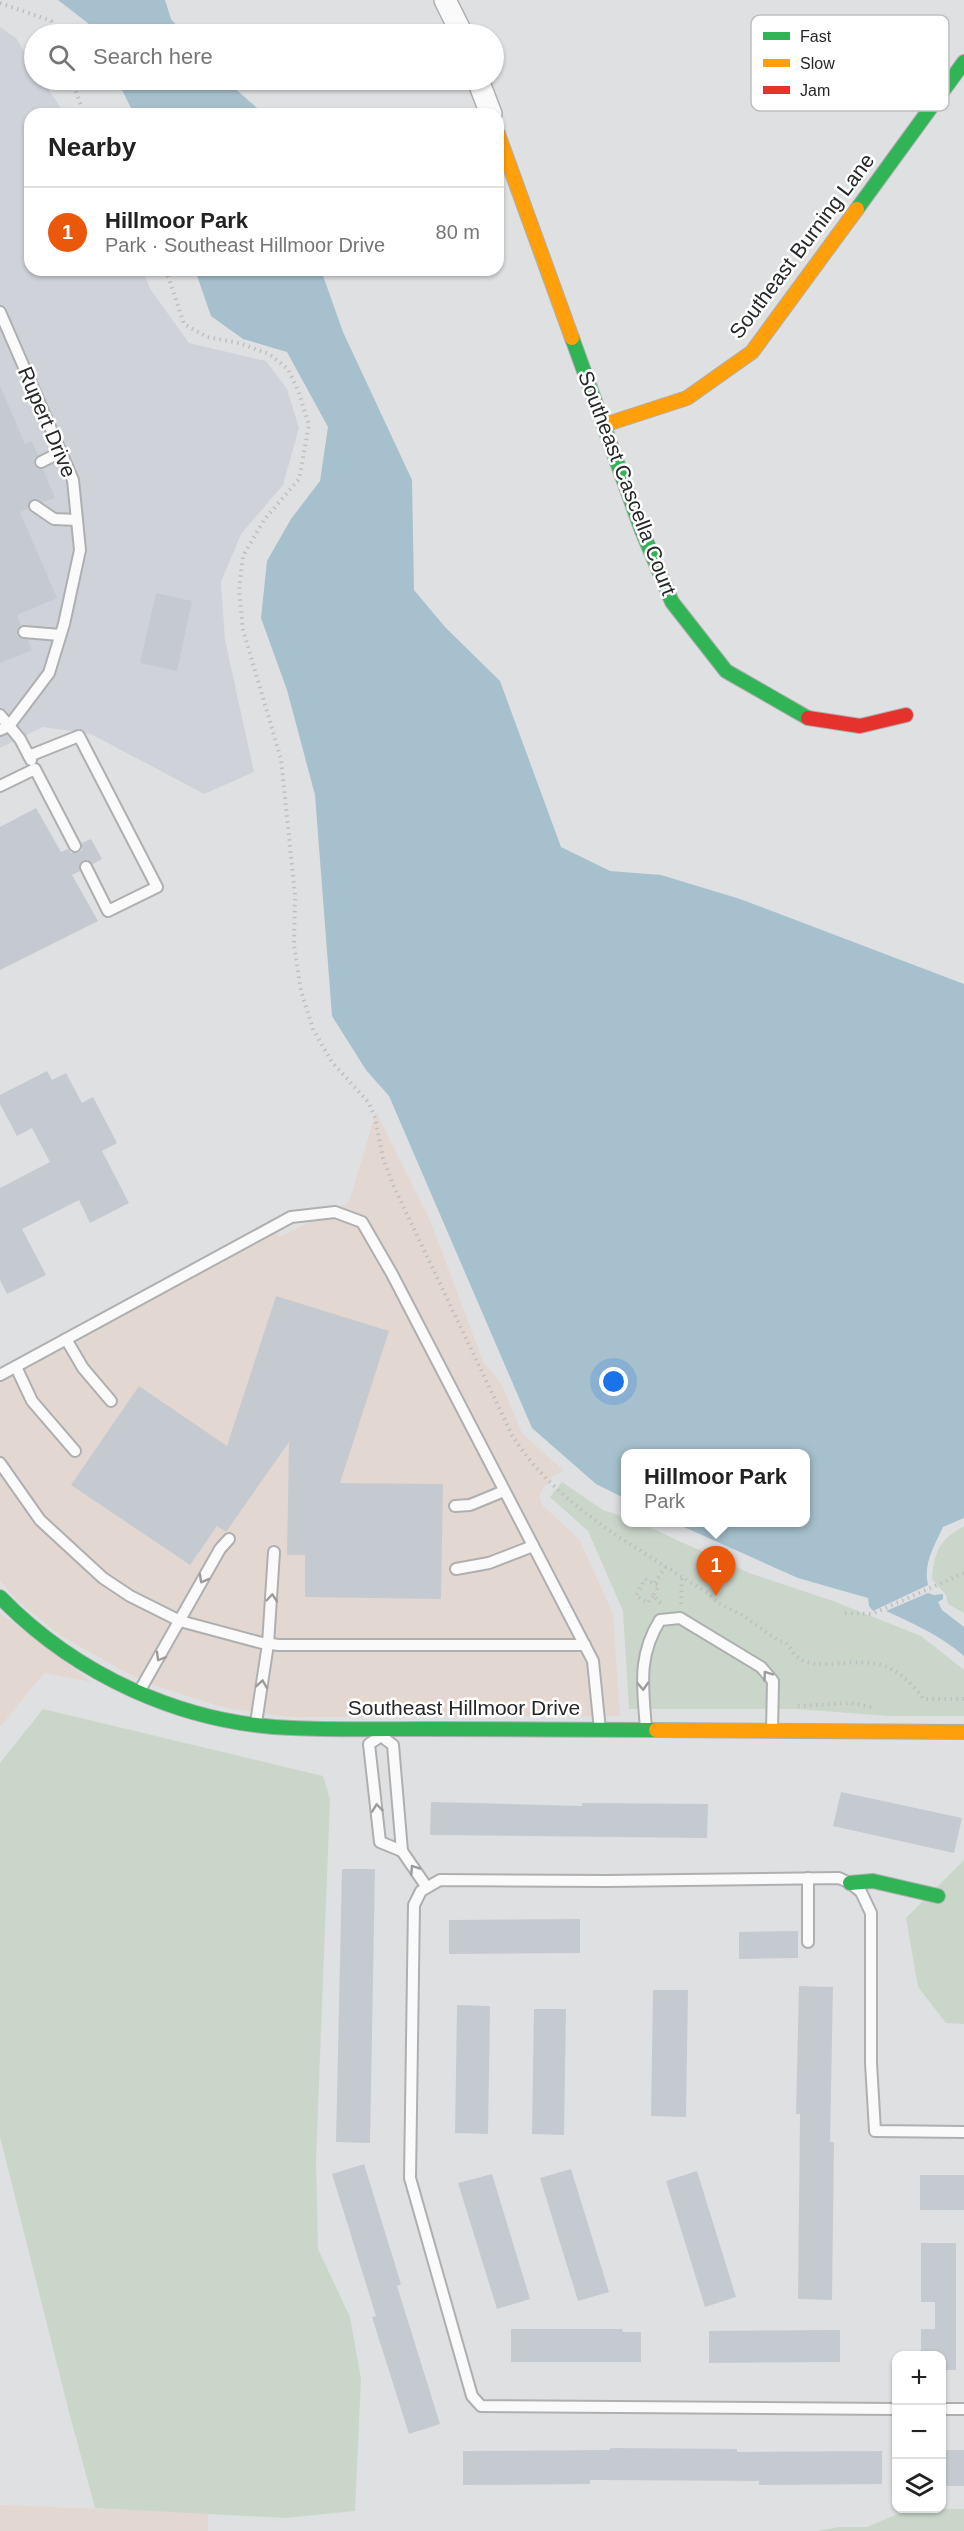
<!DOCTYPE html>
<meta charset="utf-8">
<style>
body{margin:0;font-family:Arial,sans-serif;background:#f6f6f6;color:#222}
.controls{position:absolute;right:18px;bottom:18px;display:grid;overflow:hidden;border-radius:12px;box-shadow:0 2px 4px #0004}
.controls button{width:54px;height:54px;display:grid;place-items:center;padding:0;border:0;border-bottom:2px solid #e0e0e0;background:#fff;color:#222;font:30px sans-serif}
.you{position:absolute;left:614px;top:1382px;width:21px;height:21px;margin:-15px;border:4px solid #fff;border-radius:50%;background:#1a73e8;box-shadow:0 0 0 9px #1a73e833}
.badge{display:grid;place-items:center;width:39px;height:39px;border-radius:50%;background:#ea580c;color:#fff;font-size:20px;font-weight:700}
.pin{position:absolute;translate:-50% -50px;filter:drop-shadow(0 2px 3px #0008)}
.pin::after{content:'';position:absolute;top:32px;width:21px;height:18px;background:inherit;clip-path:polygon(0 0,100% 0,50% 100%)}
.popup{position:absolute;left:621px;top:1449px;width:189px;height:78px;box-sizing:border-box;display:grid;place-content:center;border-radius:12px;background:#fff;filter:drop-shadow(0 2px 4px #0005);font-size:20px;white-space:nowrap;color:#767676}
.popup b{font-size:22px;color:#222}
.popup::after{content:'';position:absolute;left:50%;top:100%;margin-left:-12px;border:12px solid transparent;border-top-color:#fff}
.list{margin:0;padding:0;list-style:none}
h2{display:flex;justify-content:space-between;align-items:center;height:78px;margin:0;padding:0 24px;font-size:26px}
h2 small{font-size:20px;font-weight:400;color:#767676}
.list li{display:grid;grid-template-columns:39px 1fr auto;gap:18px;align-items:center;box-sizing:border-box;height:90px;padding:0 24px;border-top:2px solid #e0e0e0}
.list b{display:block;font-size:22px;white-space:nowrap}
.list p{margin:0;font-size:20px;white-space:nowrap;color:#767676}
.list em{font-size:20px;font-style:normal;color:#767676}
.icon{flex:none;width:33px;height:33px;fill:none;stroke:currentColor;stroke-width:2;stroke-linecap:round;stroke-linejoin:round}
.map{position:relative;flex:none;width:964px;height:2531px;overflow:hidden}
.search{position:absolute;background:#fff;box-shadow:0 2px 4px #0004;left:24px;top:24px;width:480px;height:66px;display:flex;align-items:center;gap:15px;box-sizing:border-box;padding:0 21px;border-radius:33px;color:#767676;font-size:22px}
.panel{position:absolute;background:#fff;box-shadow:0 2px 4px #0004;left:24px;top:108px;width:480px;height:168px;border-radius:18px}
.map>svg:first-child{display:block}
.commercial{fill:#e3d8d1}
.built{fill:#cfd3d9}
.green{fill:#cbd6ca}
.water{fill:#a6c0cd}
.building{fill:#c5cad1}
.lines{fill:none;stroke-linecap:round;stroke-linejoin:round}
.lane-casing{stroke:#aeafb0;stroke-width:14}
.street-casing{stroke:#aeafb0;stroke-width:24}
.fast-casing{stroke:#aeafb0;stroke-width:16}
.slow-casing{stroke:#aeafb0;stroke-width:16}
.jam-casing{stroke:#aeafb0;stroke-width:16}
.path{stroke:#bfbfbf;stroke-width:4;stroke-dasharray:1.5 4.5;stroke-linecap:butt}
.lane{stroke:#fafafb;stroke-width:10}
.street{stroke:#fafafb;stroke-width:21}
.fast{stroke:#30b455;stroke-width:14}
.slow{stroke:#ff9f0a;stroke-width:14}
.jam{stroke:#e5322d;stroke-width:14}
.oneway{stroke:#9b9b9c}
.labels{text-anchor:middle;stroke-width:5;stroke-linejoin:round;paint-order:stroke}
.street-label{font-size:21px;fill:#262728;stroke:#fff}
.key{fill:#fff;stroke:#bebebe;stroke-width:1.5}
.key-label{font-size:16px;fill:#262728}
</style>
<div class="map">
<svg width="964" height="2531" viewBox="0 0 964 2531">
<rect width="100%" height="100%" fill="#dfe0e2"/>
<g class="commercial">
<path d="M376,1112L430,1220L483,1361L502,1385L522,1433L564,1471L554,1475L540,1492V1500L543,1506L579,1539L613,1614L620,1716L290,1717L222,1707L143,1682L61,1636L20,1603L0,1581V1383L276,1232L279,1237L349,1202Z"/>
<path d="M0,1613L92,1682L44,1673L0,1727Z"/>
<path d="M0,2505L208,2513V2531H0Z"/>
</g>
<path class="built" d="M0,27L16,38L34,67V80H42L65,114H30V270H142L151,290L189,343L266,361L287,389L299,428L283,485L241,534L221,582L225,640L254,772L204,794L91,734L43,727L0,748Z"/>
<g class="green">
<path d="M562,1482L603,1510L626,1518V1522L640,1523L749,1573L833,1601L921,1636L964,1670V1716H889L796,1709H629L623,1611L588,1531L550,1497Z"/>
<path d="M964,1526V1613L948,1604L946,1595L932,1579C934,1552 940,1539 964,1526Z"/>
<path d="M43,1709L323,1776L330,1799L316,2160L318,2249L350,2317L361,2379L355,2511L285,2518L95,2508L69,2412L0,2137V1763Z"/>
<path d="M964,1860V2024L946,2023L918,1987L906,1918Z"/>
<path d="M910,2509H964V2531H817L839,2527H867Z"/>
</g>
<g class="water">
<path d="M58,0H165L171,19L184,34H94L89,24Z"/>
<path d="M117,80H225L264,114H134Z"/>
<path d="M195,270H321L343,332L412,480L414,590L445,627L500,681L561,847L610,871L661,875L740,899L964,984V1518L943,1527C934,1547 923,1563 928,1585L873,1611L869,1606L868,1598L798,1578L675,1523L806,1522V1454H626V1499L596,1484L532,1428L389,1096L366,1070L332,1016L315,795L287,690L261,618L267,561L291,519L320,481L328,427L287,352L243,339L211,316Z"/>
<path d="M928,1593L934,1595L943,1594V1599L938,1602L942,1610L964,1627V1656C940,1635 914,1624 886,1611Z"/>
</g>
<g class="building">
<path d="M0,386L25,444L32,441L38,455L34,458V465L37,469H43L55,498L43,502L32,499L29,502L28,509L20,512L57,598L17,615L21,625L18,628L17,635L20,638L28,640L32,650L0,663Z"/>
<path d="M156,593L192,601L177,671L140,663Z"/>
<path d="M36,808L61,852L68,849L71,853H78L82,850V843L91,839L102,859L93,864L87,860L82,861L79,866L80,871L72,875L98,921L0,970V827Z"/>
<path d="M47,1071L52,1080L66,1073L82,1103L93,1097L117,1143L102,1151L129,1203L90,1223L79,1200L22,1229L46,1275L7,1294L0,1280V1188L50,1162L32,1128L17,1136L0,1104V1095Z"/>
<path d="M276,1296L389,1331L340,1483L443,1484L441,1599L305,1597V1555H287L289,1442L226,1532L217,1526L190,1565L71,1485L139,1386L227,1446Z"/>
<path d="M841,1792L962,1818L954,1853L833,1826Z"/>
<path d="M431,1802L582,1806V1803L708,1804L707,1838L430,1835Z"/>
<path d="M342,1869H375L370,2143L336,2142Z"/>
<path d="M580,1919V1953L449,1954V1920Z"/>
<path d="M798,1931V1958L739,1959V1932Z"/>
<path d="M799,1986L833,1987L830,2142H834L832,2300L798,2299L800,2114H796Z"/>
<path d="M653,1990H688L686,2117L651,2116Z"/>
<path d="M457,2005L490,2006L488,2134L455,2133Z"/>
<path d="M534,2009H566L564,2135L532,2134Z"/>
<path d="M364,2164L401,2284L397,2286L440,2424L409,2434L372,2317L376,2316L332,2174Z"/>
<path d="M571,2169L609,2292L578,2301L540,2178Z"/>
<path d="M697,2171L736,2297L705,2307L666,2181Z"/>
<path d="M492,2174L530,2299L497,2309L458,2183Z"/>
<rect x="920" y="2175" width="44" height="35"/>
<path d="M921,2243H956V2370H942V2355H921V2329H935V2302H921Z"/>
<path d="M511,2329H622L623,2332H641V2362H511Z"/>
<path d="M840,2330V2362L709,2363V2331Z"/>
<path d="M610,2448L737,2449V2452L882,2451V2484L759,2485V2481L590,2480V2484L463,2485V2451L610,2450Z"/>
<rect x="942" y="2450" width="22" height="36"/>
</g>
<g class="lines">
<g class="lane-casing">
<g id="lane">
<path d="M0,312L73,480L80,550L64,624L49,673L9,726L0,730"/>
<path d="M41,462L61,452"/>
<path d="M35,506L54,519L77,520"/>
<path d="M24,632L60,635"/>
<path d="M0,715L20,739L31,760"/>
<path d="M29,756L79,736L157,887L108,911L86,867"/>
<path d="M0,786L35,769L75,846"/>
<path d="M66,1339L83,1368L111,1401"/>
<path d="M16,1367L32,1401L75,1451"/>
<path d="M0,1375L291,1217L335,1212L362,1222L392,1274L593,1661L600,1730"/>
<path d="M0,1463L40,1520L103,1578L130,1596L180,1621L262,1643L279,1645H585"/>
<path d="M455,1506L470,1505L504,1491"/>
<path d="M456,1569L489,1563L533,1546"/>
<path d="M139,1692L220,1549L229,1539"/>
<path d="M256,1723L268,1644L274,1552"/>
<path d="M646,1729C643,1687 637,1657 660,1620L680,1618L761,1667L773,1681L772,1731"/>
<path d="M381,1736L393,1745L402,1851L426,1886"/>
<path d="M381,1736L369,1744L380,1842L402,1851"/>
<path d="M808,1878V1942"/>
<path d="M896,2409L481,2406L472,2396L410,2178L414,1905L421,1891L440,1880L607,1881L839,1878L850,1883L861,1892L871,1913V2063L875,2131L964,2132"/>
<path d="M942,2409H964"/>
</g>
</g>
<g class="street-casing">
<g id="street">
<path d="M445,0L462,34"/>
<path d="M478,80L491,114"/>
</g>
</g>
<g class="fast-casing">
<g id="fast">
<path d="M857,209L964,62"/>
<path d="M572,338L642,531L672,602L726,671L808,718"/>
<path d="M0,1597C76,1675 182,1724 292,1728C336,1730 380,1729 424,1729C501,1729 579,1730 656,1730"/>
<path d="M850,1883L873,1881L938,1896"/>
</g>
</g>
<g class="slow-casing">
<g id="slow">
<path d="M498,134L572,338"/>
<path d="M604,425L687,398L752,352L857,209"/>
<path d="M656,1730L964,1732"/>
</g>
</g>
<g class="jam-casing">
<path id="jam" d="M808,718L860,726L906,715"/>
</g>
<g class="path">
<path d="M0,3L51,21L57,34"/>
<path d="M72,80L84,114"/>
<path d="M166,270L184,324L207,337L239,343L269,354L288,369L298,390L309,425L299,479L264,520L243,556L239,590L243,630L281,759L295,895L294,945L301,991L313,1029L332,1062L369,1103L375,1118L383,1158L393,1185L512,1435C558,1509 640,1548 710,1595L718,1603L742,1615L779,1641L785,1642C791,1647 793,1655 800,1659C809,1665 821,1664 832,1664C877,1660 894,1661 924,1699H964"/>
<path d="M655,1583L666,1566"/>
<path d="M653,1596L648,1603L636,1596L645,1579L659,1586L653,1596L664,1606"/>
<path d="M681,1604L682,1578"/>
<path d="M845,1613L872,1614L964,1573"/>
<path d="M798,1706L851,1703L871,1707"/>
</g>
<use href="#lane" class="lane"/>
<use href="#street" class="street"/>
<use href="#fast" class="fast"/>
<use href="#slow" class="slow"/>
<use href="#jam" class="jam"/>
</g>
<defs><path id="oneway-chevron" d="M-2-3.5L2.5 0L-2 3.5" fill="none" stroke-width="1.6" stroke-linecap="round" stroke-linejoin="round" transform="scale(1.5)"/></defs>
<g class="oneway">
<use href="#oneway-chevron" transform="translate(203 1579) rotate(119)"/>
<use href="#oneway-chevron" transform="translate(272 1598) rotate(-85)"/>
<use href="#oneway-chevron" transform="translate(160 1657) rotate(120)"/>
<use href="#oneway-chevron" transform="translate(767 1675) rotate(-126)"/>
<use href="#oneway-chevron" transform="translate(262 1684) rotate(-81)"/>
<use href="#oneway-chevron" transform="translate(643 1686) rotate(87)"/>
<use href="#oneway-chevron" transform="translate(377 1808) rotate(-96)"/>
<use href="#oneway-chevron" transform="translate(414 1869) rotate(-124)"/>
</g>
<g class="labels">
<g class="street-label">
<text transform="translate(802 246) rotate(-53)" y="7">Southeast Burning Lane</text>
<text transform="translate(47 422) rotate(67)" y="7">Rupert Drive</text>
<text transform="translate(627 483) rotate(69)" y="7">Southeast Cascella Court</text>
<text x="464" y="1715">Southeast Hillmoor Drive</text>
</g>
</g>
<rect x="751" y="15" width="198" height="96" rx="9" class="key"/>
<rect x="763" y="32" width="27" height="8" fill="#30b455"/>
<rect x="763" y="59" width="27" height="8" fill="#ff9f0a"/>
<rect x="763" y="86" width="27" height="8" fill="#e5322d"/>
<g class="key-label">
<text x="800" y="42">Fast</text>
<text x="800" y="69">Slow</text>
<text x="800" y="96">Jam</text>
</g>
</svg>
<div class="controls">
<button>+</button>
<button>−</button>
<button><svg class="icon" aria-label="layers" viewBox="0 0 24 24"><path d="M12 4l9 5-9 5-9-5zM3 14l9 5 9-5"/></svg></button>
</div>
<div class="you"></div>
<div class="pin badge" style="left:716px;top:1596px">1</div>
<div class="popup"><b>Hillmoor Park</b>Park</div>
<div class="search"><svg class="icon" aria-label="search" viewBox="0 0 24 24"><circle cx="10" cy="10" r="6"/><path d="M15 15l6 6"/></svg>Search here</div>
<section class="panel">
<h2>Nearby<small></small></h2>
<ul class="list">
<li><span class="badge">1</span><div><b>Hillmoor Park</b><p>Park · Southeast Hillmoor Drive</p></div><em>80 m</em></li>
</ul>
</section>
</div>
